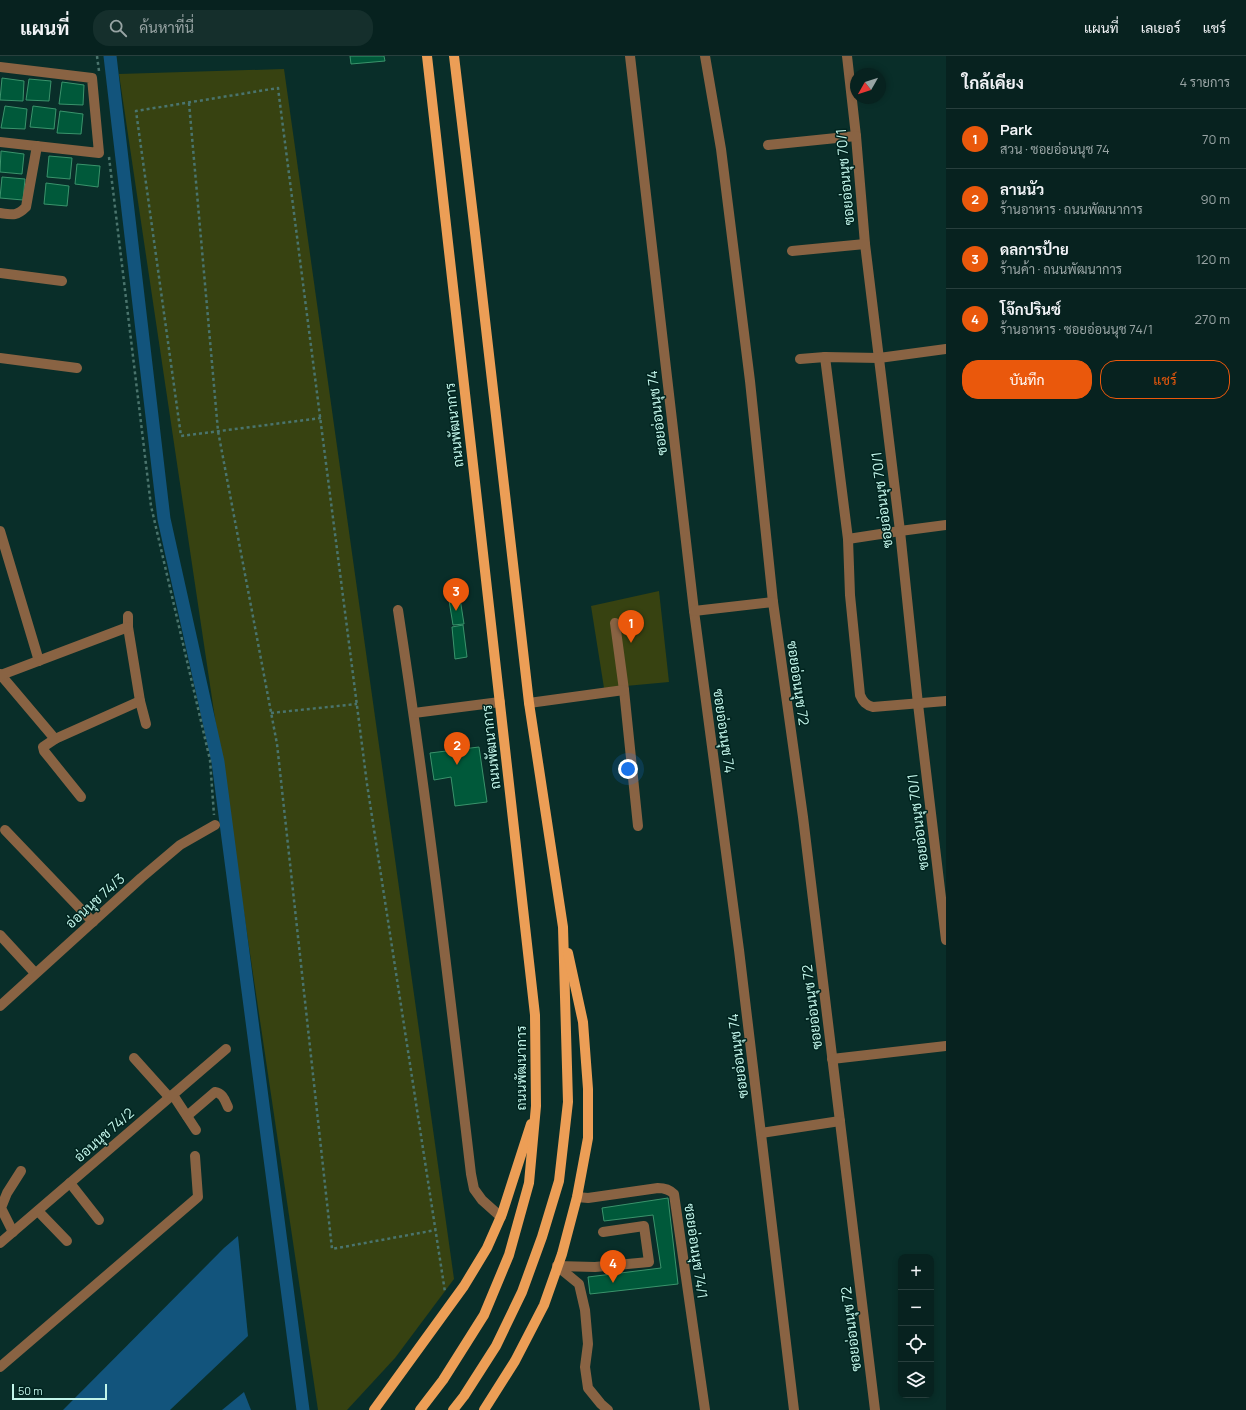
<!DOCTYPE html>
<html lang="th">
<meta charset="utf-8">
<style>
body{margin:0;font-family:Manrope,Sarabun,sans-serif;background:#152f2c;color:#f1f3f6}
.controls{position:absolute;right:12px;bottom:12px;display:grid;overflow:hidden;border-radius:8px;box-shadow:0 2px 6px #0003}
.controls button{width:36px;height:36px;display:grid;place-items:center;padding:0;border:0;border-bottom:1px solid #283f3d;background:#07221f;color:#f1f3f6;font:20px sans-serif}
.compass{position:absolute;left:850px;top:12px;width:36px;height:36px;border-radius:50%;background:#07221f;box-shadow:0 2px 6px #0003;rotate:231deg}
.scale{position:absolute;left:12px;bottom:10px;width:95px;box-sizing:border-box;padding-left:4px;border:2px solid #c2f5ea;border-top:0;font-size:11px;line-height:14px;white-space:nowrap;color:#c2f5ea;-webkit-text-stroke:3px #00241f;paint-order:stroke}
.you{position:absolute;left:628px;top:713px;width:14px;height:14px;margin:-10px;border:3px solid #fff;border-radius:50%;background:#1a73e8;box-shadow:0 0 0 6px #1a73e833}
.badge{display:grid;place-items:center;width:26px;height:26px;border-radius:50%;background:#ea580c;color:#fff;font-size:13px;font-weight:700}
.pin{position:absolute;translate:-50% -33px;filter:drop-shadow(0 1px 2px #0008)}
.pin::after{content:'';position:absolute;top:21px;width:14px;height:12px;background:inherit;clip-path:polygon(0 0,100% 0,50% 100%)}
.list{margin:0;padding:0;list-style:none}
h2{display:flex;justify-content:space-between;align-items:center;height:52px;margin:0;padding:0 16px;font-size:17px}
h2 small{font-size:13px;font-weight:400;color:#98a4a4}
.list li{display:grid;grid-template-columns:26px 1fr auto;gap:12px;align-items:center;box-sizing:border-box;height:60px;padding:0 16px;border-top:1px solid #283f3d}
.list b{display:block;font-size:15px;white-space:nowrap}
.list p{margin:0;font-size:13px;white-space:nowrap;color:#98a4a4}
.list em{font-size:13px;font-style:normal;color:#98a4a4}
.actions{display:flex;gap:8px;padding:12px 16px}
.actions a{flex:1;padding:9px 0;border:1px solid #ea580c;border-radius:16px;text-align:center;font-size:14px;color:#ea580c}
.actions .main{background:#ea580c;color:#fff}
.icon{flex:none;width:22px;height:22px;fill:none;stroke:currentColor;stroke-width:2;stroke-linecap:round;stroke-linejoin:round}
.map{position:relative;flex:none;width:946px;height:1354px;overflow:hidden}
header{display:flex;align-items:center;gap:24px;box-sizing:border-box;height:56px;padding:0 20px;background:#07221f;border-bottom:1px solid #283f3d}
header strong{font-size:19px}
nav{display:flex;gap:22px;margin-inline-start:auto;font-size:14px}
.search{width:280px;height:36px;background:#152f2c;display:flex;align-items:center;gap:10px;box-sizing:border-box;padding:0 14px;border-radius:16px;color:#98a4a4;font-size:15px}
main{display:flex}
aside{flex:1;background:#07221f}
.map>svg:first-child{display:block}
.green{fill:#374211}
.water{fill:#12547c}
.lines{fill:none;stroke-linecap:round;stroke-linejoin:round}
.canal{stroke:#12547c;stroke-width:13}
.building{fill:#00593a;stroke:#3a946c}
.path{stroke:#4a746d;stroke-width:2.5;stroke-dasharray:3 3;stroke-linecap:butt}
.minor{stroke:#896343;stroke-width:10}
.major{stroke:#ec9e56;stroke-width:10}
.labels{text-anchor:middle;stroke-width:3;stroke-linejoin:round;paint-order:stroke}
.street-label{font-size:14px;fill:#c2f5ea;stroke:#00241f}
</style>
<header>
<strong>แผนที่</strong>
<div class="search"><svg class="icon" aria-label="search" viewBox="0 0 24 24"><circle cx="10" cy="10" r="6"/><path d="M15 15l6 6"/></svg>ค้นหาที่นี่</div>
<nav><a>แผนที่</a><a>เลเยอร์</a><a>แชร์</a></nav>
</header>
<main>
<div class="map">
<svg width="946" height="1354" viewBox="0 0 946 1354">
<rect width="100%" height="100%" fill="#092e29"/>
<g class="green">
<path d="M284,13L454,1223L395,1302L347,1354H318L119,18Z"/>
<path d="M659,535L669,626L604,632L591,550Z"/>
</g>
<g class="water">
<path d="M238,1180L248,1280L170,1354H63L224,1192Z"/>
<path d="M244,1336L251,1354H222Z"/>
</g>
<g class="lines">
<path class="canal" d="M110,0L164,463L218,706L303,1354"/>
</g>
<g class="building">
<path d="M350,0H384L385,5L351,8Z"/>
<path d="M2,22L24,25L23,45L0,44Z"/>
<path d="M29,23L51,25L49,45L26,44Z"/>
<path d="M62,26L84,29L83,49L59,48Z"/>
<path d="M5,50L27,53L25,73L1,72Z"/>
<path d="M33,50L56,53L54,73L30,71Z"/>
<path d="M60,55L83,58L81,78L57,77Z"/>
<path d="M1,95L24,98L22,118L0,116Z"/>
<path d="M49,100L72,102L70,123L47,121Z"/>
<path d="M77,108L100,110L98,131L75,128Z"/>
<path d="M2,121L25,123L23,144L0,142Z"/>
<path d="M46,127L69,130L67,150L44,148Z"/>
<path d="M459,536L464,568L453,569L448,538Z"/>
<path d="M463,569L467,601L455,603L452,571Z"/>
<path d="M479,691L487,746L455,750L451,721L434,724L430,697Z"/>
<path d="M668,1142L678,1228L590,1238L588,1221L661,1212L653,1159L604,1165L602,1152Z"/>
</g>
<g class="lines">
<g class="path">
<path d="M97,0L99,15"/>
<path d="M189,47L218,375L277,688L332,1193L436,1174"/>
<path d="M109,101L151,450L210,704L214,759"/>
<path d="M321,362L181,380L136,55L278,32L367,728L445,1236"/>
<path d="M271,657L357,648"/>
</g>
<g class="minor">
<path d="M630,0L694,555L739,894L794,1354"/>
<path d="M705,0L721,93L750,325L773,546L803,761L875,1354"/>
<path d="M847,0L856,80L865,188L900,475L918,648L946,884"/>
<path d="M0,11L92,22L99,97L0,86"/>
<path d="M768,89L856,80"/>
<path d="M0,157C13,159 17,160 26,151L37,90"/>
<path d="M792,195L865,188"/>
<path d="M0,217L62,225"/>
<path d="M825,301L848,483L850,539L860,639C863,646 866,649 873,651L946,645"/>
<path d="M0,302L77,312"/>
<path d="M800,303L825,301L879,302L946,293"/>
<path d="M0,475L39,605"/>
<path d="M848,483L900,475L946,469"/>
<path d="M398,554C427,742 449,930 471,1118L474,1133L482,1144L501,1161"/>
<path d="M694,555L773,546"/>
<path d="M128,560V571L140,645L146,668"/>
<path d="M615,567L624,634L638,770"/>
<path d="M0,618L55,683"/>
<path d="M1,619L128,571"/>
<path d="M529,647L624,634"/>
<path d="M414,657L500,646"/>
<path d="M81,741L44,695L43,691L55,683L140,645"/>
<path d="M5,774L93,866"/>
<path d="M0,879L35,917"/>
<path d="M0,950L141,822L180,789L215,769"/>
<path d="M134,1002L169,1041"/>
<path d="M832,1003L946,990"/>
<path d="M173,1039L196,1074"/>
<path d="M187,1060L215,1036C223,1037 225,1045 228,1051"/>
<path d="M761,1077L840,1065"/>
<path d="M70,1127L99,1164"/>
<path d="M577,1141L588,1142L658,1132C664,1132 669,1133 674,1138L705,1354"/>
<path d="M38,1155L67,1185"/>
<path d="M13,1176L1,1152L7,1137L21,1115"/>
<path d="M0,1187L226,993"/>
<path d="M557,1210L595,1211L649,1206L644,1170L603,1176"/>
<path d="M557,1210L579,1228L585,1254L588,1288L585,1311L588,1332L601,1348L608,1354"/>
<path d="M0,1311L198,1141L195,1100"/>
</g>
<g class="major">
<path d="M374,1354L464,1230L487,1192L502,1158L531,1068"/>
<path d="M420,1354L443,1324L484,1259L509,1199L529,1127L536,1050L535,959L427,0"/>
<path d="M453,1354L464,1340L496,1290L522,1236L542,1181L559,1125L568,1046L563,871L529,647L474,168L454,0"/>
<path d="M484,1354L515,1305L544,1249L562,1198L577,1141L588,1082V1033L583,966L568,897"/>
</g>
</g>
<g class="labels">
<g class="street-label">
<text transform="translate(845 121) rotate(-95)" y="5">ซอยอ่อนนุช 70/1</text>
<text transform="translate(657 357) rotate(-97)" y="5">ซอยอ่อนนุช 74</text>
<text transform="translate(454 369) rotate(-96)" y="5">ถนนพัฒนาการ</text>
<text transform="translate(882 444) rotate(-97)" y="5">ซอยอ่อนนุช 70/1</text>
<text transform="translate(798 627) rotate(82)" y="5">ซอยอ่อนนุช 72</text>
<text transform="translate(724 675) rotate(82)" y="5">ซอยอ่อนนุช 74</text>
<text transform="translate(491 691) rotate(-96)" y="5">ถนนพัฒนาการ</text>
<text transform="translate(918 766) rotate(-97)" y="5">ซอยอ่อนนุช 70/1</text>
<text transform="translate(95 845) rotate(-42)" y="5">อ่อนนุช 74/3</text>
<text transform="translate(812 951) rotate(-97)" y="5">ซอยอ่อนนุช 72</text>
<text transform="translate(738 1000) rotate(-97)" y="5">ซอยอ่อนนุช 74</text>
<text transform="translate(521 1012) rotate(-90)" y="5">ถนนพัฒนาการ</text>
<text transform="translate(104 1079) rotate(-41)" y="5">อ่อนนุช 74/2</text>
<text transform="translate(696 1195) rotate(82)" y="5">ซอยอ่อนนุช 74/1</text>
<text transform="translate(851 1273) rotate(-97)" y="5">ซอยอ่อนนุช 72</text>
</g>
</g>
</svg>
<div class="controls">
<button>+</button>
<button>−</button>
<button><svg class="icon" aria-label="locate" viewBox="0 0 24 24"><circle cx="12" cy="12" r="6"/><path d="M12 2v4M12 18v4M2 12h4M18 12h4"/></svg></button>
<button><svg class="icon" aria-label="layers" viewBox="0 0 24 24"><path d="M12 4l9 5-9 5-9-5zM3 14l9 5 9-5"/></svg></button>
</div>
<svg class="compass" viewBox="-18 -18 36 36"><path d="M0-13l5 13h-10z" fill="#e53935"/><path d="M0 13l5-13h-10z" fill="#98a4a4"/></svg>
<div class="scale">50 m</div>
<div class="you"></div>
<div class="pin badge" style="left:631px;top:587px">1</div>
<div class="pin badge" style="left:457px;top:709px">2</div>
<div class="pin badge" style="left:456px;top:555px">3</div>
<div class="pin badge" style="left:613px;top:1227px">4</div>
</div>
<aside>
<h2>ใกล้เคียง<small>4 รายการ</small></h2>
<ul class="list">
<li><span class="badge">1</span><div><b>Park</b><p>สวน · ซอยอ่อนนุช 74</p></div><em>70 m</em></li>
<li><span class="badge">2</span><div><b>ลานนัว</b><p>ร้านอาหาร · ถนนพัฒนาการ</p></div><em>90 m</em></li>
<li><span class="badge">3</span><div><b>ดลการป้าย</b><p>ร้านค้า · ถนนพัฒนาการ</p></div><em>120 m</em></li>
<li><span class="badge">4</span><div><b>โจ๊กปรินซ์</b><p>ร้านอาหาร · ซอยอ่อนนุช 74/1</p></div><em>270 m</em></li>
</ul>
<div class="actions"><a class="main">บันทึก</a><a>แชร์</a></div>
</aside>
</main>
